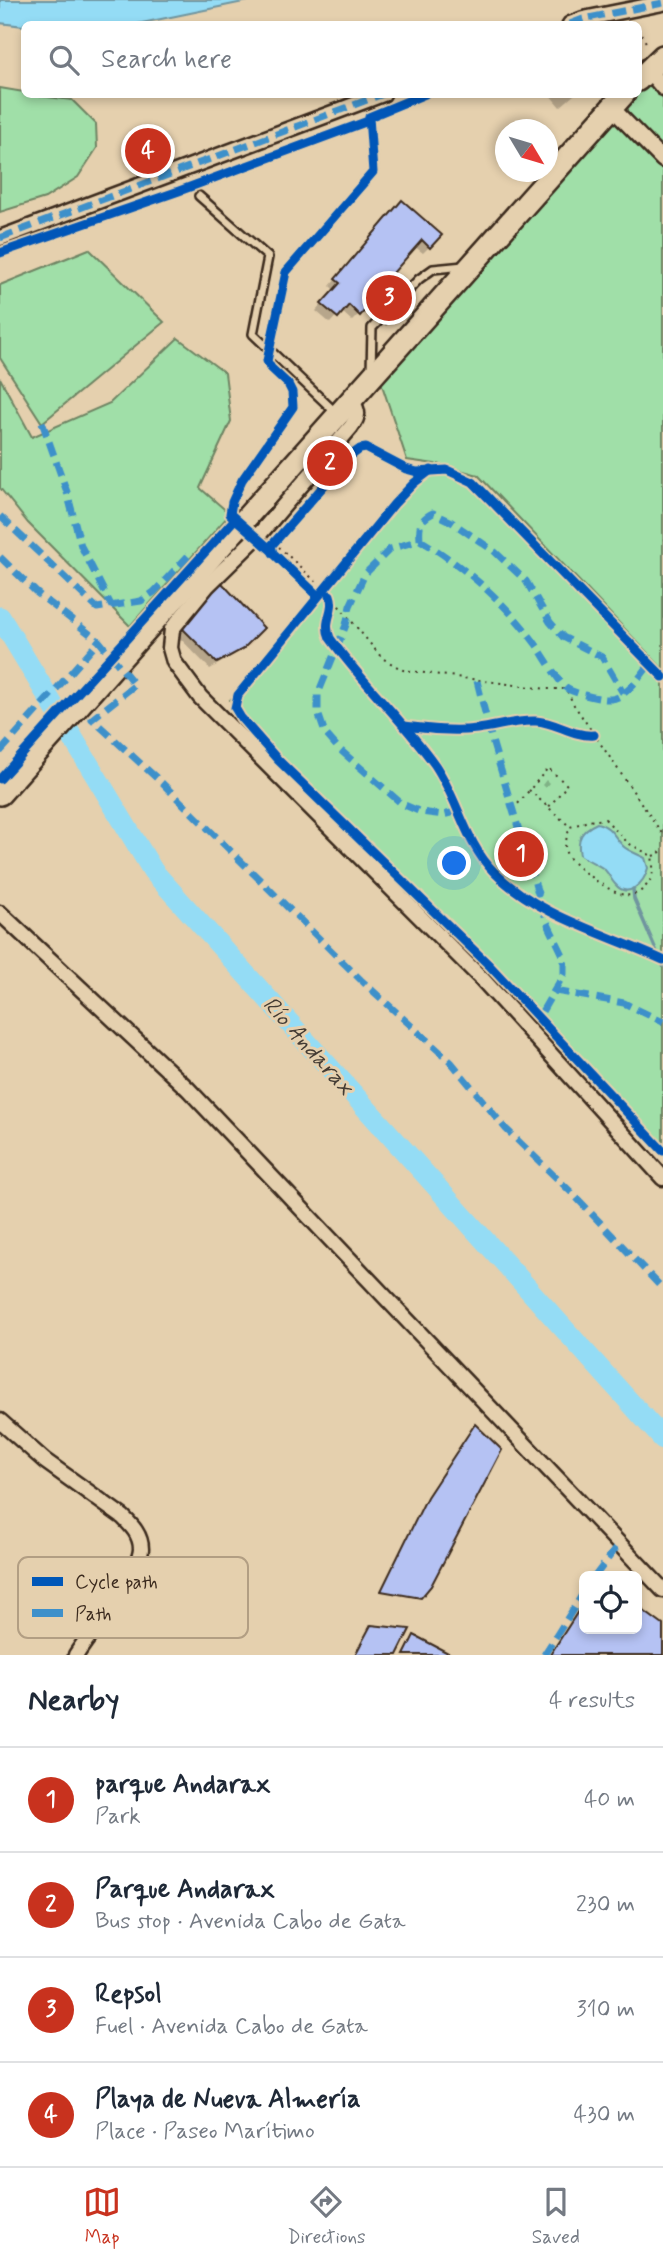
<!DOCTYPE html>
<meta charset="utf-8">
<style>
body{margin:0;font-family:Mynerve,sans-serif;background:#f6f6f7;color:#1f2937}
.controls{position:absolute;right:21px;bottom:21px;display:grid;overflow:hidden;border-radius:10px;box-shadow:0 4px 10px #0003}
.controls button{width:63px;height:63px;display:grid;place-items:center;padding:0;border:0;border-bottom:2px solid #e0e1e3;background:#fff;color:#1f2937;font:35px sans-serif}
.compass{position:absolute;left:495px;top:119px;width:63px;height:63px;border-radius:50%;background:#fff;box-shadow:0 4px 10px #0003;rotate:128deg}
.you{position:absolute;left:455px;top:864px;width:24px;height:24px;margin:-18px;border:5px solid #fff;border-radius:50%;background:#1a73e8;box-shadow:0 0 0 10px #1a73e833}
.badge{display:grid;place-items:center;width:46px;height:46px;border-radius:50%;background:#c8321e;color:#fff;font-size:23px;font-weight:700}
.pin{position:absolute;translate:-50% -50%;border:4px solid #fff;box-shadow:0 2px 7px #0006}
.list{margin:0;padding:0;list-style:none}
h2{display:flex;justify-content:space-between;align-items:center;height:91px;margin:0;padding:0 28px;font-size:30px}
h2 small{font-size:23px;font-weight:400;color:#747a83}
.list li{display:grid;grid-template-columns:46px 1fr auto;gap:21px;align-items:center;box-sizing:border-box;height:105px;padding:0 28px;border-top:2px solid #e0e1e3}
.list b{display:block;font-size:26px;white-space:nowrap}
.list p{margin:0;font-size:23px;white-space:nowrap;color:#747a83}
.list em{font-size:23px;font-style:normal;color:#747a83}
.icon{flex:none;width:38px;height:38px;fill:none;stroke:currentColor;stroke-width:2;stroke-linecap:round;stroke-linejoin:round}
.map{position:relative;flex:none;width:663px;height:1655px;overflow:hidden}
.search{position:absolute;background:#fff;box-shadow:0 4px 10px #0003;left:21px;right:21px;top:21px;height:77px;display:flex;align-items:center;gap:18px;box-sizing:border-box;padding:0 24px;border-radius:10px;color:#747a83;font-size:26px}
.sheet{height:511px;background:#fff}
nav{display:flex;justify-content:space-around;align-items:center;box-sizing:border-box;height:98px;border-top:2px solid #e0e1e3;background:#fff;font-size:19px;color:#747a83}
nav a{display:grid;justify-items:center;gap:4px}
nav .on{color:#c8321e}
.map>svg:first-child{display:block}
.green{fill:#a0dfa8;stroke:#6e8463;stroke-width:2}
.water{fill:#94dcf5;stroke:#70959f;stroke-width:2}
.shadow{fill:#0003}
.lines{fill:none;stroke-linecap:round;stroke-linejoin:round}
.stream{stroke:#70959f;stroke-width:3.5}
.river{stroke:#94dcf5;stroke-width:21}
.building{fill:#b5c2f3;stroke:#3b2a1e;stroke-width:2}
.lane-casing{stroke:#3b2a1e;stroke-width:12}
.street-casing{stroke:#3b2a1e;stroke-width:19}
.secondary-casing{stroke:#3b2a1e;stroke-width:26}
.path{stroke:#3b2a1e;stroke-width:2;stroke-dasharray:2 5;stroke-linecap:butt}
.lane{stroke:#e5d0ae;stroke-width:7}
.street{stroke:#e5d0ae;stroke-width:14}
.secondary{stroke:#e5d0ae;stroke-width:21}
.quiet{stroke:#3e90ca;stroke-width:7;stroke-dasharray:14 7;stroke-linecap:butt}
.cycleway-casing{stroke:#e5d0ae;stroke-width:13}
.cycleway{stroke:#0057b8;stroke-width:9}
.labels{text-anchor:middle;stroke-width:6;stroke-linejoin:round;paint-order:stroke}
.water-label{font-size:23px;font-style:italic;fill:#443c34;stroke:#e5d0ae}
.key{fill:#e5d0ae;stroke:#b29e83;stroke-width:2}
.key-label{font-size:19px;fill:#3b2a1e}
</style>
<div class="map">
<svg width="663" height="1655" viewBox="0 0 663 1655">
<rect width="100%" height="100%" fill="#e5d0ae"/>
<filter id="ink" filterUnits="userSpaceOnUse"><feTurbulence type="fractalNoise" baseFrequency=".0143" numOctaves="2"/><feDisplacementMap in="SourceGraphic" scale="14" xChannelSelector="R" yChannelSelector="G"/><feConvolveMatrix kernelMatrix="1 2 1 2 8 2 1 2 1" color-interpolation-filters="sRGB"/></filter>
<g filter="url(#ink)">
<g class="green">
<path d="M649,81L663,98V669L478,475L438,464L454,476L470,483L482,496L504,512L663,677V1150L529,1008L391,865L276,754L230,700L435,464L407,460L380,379Z"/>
<path d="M0,88L24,92V94L72,100L96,124L97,148L78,177L45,198L0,212Z"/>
<path d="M89,249L164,322L42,423L0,358V285Z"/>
<path d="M178,338L225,373L231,421L200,488L230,514L130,626L28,523L0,488V378L32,437L110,403Z"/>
</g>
<g class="water">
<path d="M0,0H253L137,24H24V26L0,23Z"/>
<path d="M597,823C611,826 614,837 623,846C628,851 638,854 645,858L648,868C644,883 628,900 615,884C611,880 609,874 605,870C598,864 588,861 580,855C576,838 582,830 597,823Z"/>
</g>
<g class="shadow">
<path d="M549,94H575L560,107Z"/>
<path d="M395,209L429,247L423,253L414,246L390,273L412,292L384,324L365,308L352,321L341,311L330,323L316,311L334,290L330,286Z"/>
<path d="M215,591L262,628L234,655L210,669L176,634Z"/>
<path d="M546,780L549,783L545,788L542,785Z"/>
<path d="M584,1604V1629H637V1608L663,1628V1655H551Z"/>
</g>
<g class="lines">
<path class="stream" d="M633,889L634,899L663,966"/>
<path class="river" d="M0,617L153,871L663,1439"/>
</g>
<g class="building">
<path d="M402,200L442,235L430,248L422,240L364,306L367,308L360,316L349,305L338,318L321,304L340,283L335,279Z"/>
<path d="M393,273L414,292L386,324L364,306Z"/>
<path d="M221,582L264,628L243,649L217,663L181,627Z"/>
<path d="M475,1424L502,1450L431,1586L421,1598L381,1591L427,1497Z"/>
<path d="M584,1602V1629H637V1606L663,1625V1655H550Z"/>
<path d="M371,1625L410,1629L397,1655H355Z"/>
<path d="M414,1635L452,1655H404Z"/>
</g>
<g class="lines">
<g class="lane-casing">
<g id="lane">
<path d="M199,196L268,257L253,334L333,410H336"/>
<path d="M371,371L372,328L419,279L433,269L464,266"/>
</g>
</g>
<g class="street-casing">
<g id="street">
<path d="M570,24L583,19L663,3"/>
<path d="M648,70L663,88"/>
<path d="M612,108L663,160"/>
<path d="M0,238L383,94"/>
<path d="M352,401C359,412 359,416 351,427L257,537L207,586L172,629L170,648L174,662L200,697L483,980L663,1178"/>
<path d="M0,913L188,1089L663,1590"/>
<path d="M0,1421L45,1461L123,1517C132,1526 141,1535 141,1549C140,1573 90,1632 76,1655"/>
</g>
</g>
<g class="secondary-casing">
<g id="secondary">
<path d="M638,80L663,56"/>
<path d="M0,794L624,94"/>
</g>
</g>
<g class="path">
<path d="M638,28L648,46"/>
<path d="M279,547L330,595L382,658L403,670L546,689H566L574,705L663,835"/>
<path d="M529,790L569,826"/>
<path d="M512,807L517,805L548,768L567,785L548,808"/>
<path d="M605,819L628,843L652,856C654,868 654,878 645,887C640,893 633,896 625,895C612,894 566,863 565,849C565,842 568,833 570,827L588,821Z"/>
<path d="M653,856L663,851"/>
</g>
<use href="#lane" class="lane"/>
<use href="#street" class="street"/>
<use href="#secondary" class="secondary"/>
<g class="quiet">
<path d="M570,24L583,19L663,3"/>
<path d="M0,238L383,94"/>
<path d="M42,422L67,492L81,546L112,607"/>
<path d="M0,516L97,608L141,601L154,592L188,556"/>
<path d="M420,540C419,526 419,520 433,513L450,521L494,551L526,581L550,622L563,637L602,657L623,693"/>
<path d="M0,557L37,593L99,641L135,685L92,719L162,783L361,980L451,1062L506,1129L574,1195L663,1289"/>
<path d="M477,681L493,744L536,887L547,922L564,957V974L540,1015"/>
<path d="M0,752L99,641"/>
<path d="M459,811L443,815L421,812L402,804L338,748L325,733L318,713V694L346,625L350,606L365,574L390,549L420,540C464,566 505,602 535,643C544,655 556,678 565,687C571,693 602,700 611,699C626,698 641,675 650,664"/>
<path d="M555,991L624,1003L663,1022"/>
<path d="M595,1576L619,1544"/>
<path d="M544,1655L584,1592"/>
</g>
<g class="cycleway-casing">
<g id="cycleway">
<path d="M0,253L179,191L368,121"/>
<path d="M431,470L414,483L394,504L238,695L235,708L241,718L278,760L489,965L663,1151"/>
<path d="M271,550L230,514L232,502L242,480L293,407L292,392L288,384L271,368L267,361L286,272L373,172L369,117L425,94"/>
<path d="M330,595C336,611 322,620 330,638C362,683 403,720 435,765C458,799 465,843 494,872C539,917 607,934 663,960"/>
<path d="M316,599L317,595L273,553L271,546L349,457L360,449L366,448L406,469L417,472L447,470L473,482L663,677"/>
<path d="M405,726C429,729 452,732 477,729C497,727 515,720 536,721C556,722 574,737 594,735"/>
<path d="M0,779L235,519"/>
</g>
</g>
<use href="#cycleway" class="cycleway"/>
</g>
</g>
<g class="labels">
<g class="water-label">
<text transform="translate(309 1045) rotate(48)" y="8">Río Andarax</text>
</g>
</g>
<rect x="18" y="1557" width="230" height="81" rx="10" class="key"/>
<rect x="32" y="1577" width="31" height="9" fill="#0057b8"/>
<rect x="32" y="1609" width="31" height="8" fill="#3e90ca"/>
<g class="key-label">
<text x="75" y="1588">Cycle path</text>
<text x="75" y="1620">Path</text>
</g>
</svg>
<div class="controls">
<button><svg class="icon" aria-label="locate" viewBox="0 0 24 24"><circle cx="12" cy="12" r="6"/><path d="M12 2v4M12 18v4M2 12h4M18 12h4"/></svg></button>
</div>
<svg class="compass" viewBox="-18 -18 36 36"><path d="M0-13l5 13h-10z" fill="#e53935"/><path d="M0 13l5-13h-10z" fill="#747a83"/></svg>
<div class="you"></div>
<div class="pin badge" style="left:521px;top:854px">1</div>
<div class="pin badge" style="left:330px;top:463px">2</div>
<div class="pin badge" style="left:389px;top:298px">3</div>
<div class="pin badge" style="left:148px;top:151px">4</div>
<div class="search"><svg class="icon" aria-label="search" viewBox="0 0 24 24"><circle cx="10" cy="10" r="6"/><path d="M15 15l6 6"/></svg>Search here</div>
</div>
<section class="sheet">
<h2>Nearby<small>4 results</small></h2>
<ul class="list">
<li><span class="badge">1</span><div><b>parque Andarax</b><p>Park</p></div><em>40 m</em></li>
<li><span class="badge">2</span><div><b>Parque Andarax</b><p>Bus stop · Avenida Cabo de Gata</p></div><em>230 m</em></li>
<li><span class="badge">3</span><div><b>Repsol</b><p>Fuel · Avenida Cabo de Gata</p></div><em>310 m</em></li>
<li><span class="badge">4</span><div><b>Playa de Nueva Almería</b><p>Place · Paseo Marítimo</p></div><em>430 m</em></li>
</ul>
</section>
<nav>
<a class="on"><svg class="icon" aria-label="map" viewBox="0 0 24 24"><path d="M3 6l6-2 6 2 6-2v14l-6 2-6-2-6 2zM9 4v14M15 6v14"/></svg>Map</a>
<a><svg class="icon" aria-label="directions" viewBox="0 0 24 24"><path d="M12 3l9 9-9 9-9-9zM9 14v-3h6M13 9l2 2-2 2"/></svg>Directions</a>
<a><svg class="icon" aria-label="saved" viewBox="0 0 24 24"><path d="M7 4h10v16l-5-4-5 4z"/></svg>Saved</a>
</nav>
